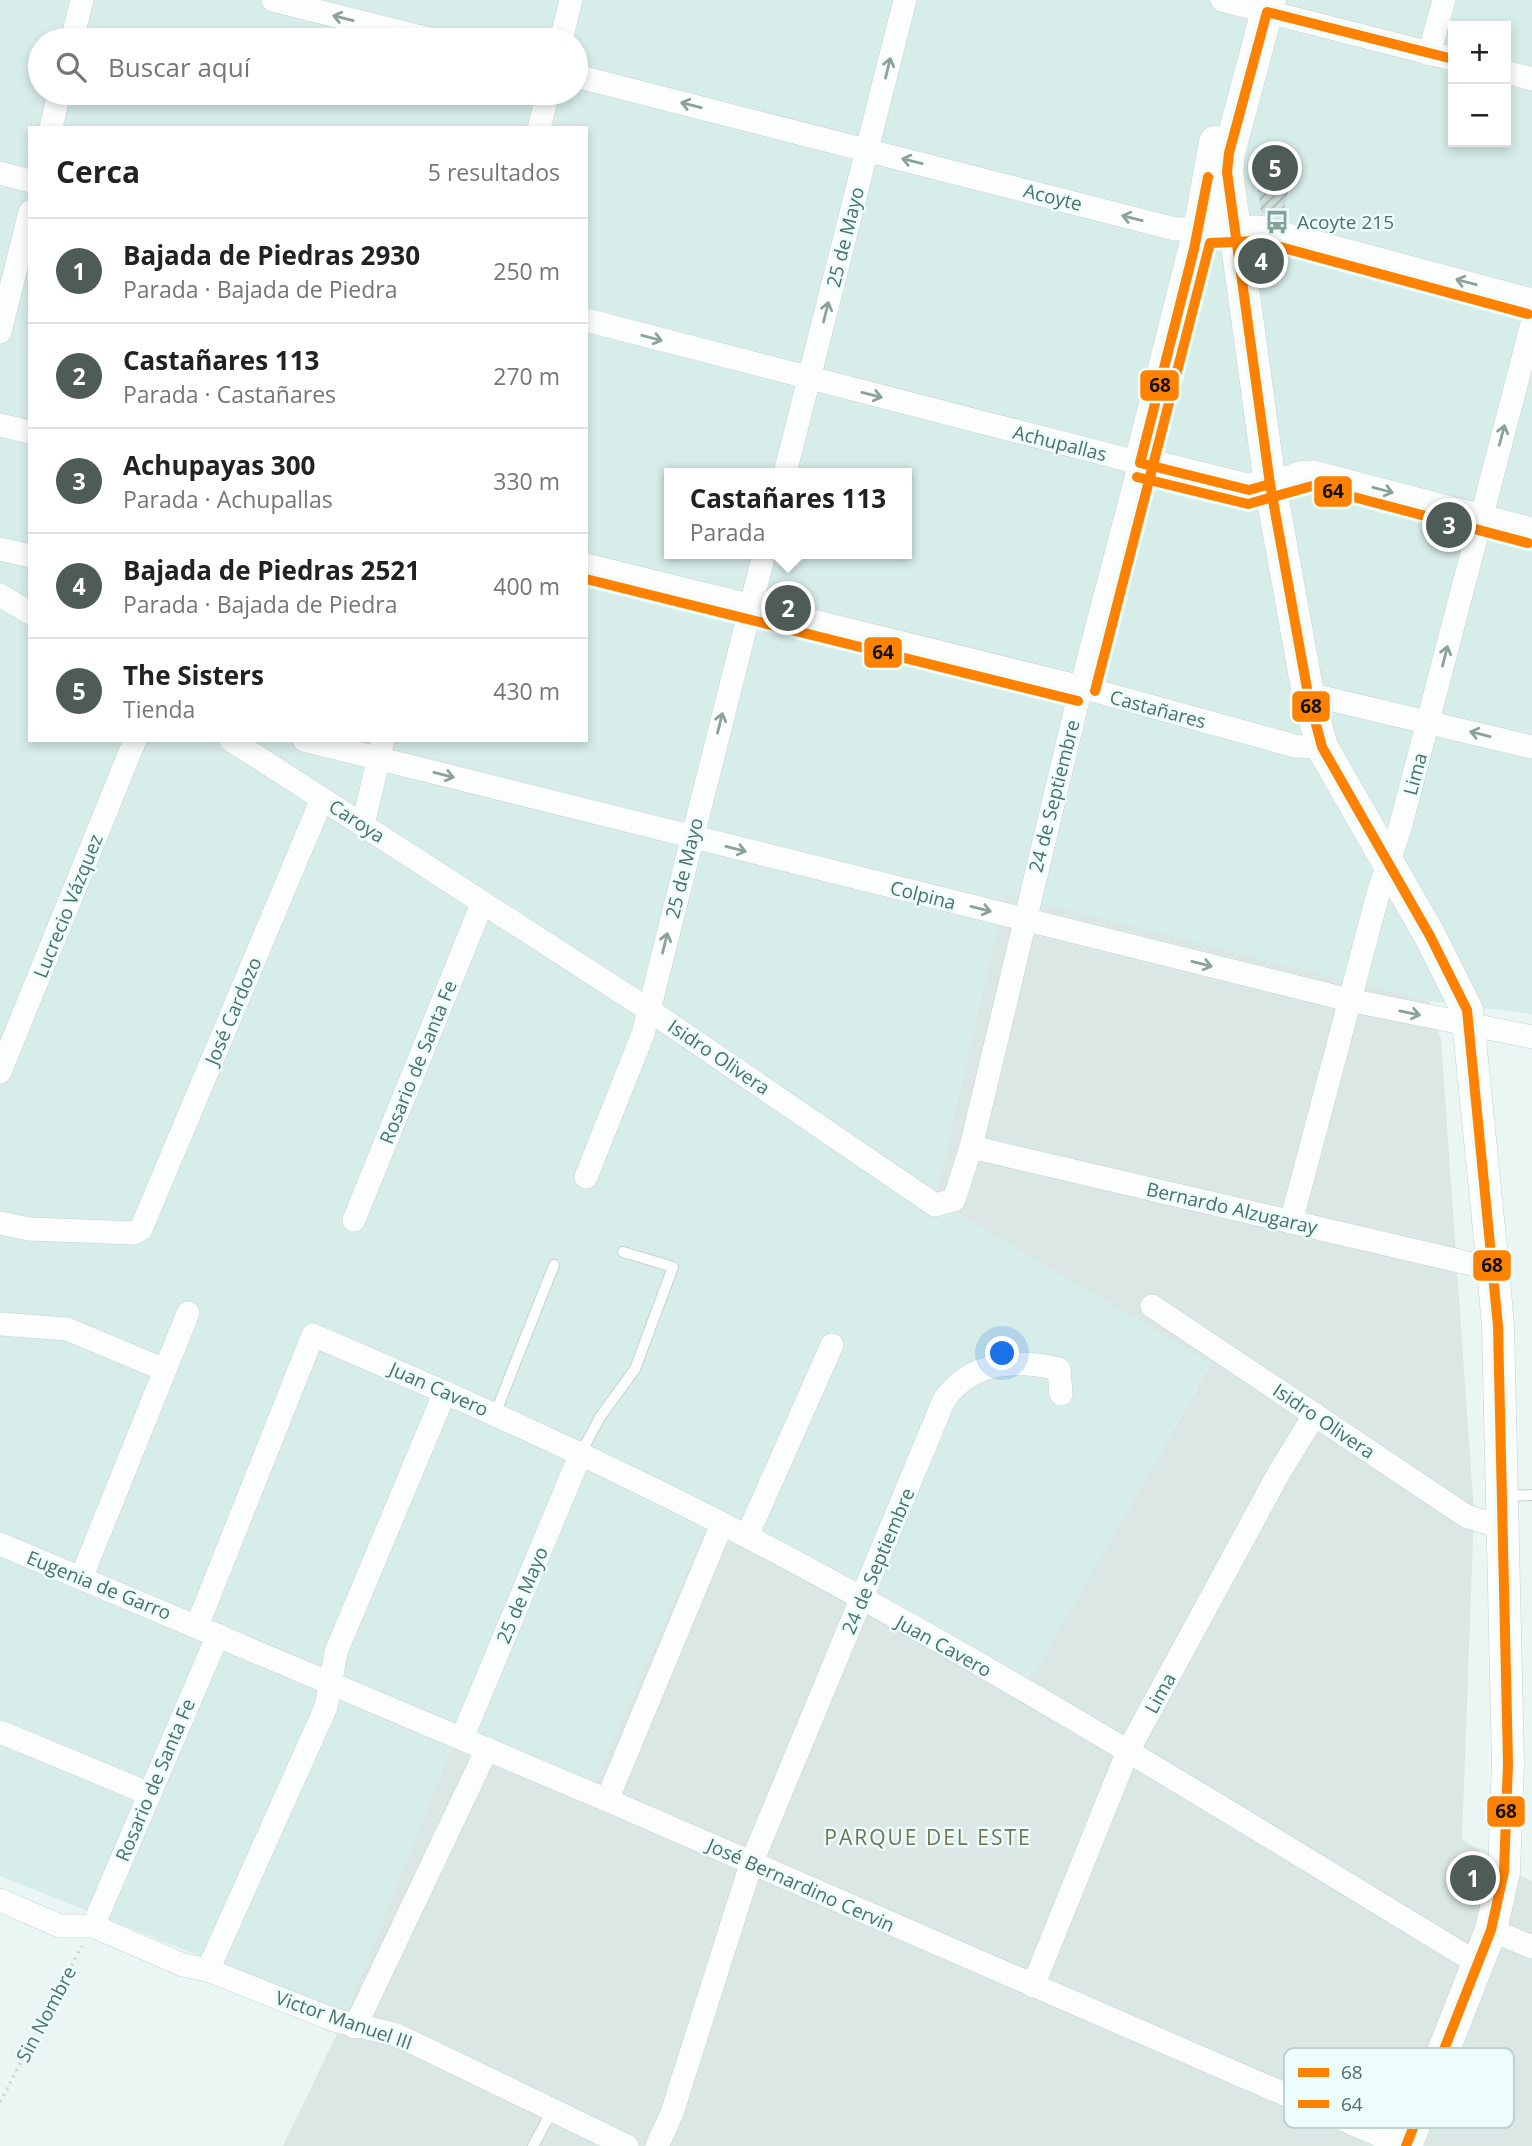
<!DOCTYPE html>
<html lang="es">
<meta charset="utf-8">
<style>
body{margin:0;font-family:"Open Sans",sans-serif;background:#f2f2f2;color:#222}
.controls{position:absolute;right:21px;top:21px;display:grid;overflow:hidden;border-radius:0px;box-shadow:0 4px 10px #0003}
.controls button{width:63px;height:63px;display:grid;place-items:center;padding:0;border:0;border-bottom:2px solid #e0e0e0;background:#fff;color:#222;font:35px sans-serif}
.you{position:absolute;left:1003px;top:1354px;width:24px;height:24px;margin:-18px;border:5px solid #fff;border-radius:50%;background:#1a73e8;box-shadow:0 0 0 10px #1a73e833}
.badge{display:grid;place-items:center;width:46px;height:46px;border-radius:50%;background:#4e5b57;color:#fff;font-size:23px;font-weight:700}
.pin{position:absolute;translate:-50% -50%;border:4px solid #fff;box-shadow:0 2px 7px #0006}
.popup{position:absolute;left:664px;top:468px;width:248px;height:91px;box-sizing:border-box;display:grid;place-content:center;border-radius:0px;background:#fff;filter:drop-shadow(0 2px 5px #0005);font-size:23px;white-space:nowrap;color:#767676}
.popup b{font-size:26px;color:#222}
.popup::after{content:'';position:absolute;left:50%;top:100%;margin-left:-14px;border:14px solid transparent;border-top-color:#fff}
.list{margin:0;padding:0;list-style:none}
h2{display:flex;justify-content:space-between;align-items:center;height:91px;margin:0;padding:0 28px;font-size:30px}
h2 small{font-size:23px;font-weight:400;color:#767676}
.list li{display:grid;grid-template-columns:46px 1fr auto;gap:21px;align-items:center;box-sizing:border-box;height:105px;padding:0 28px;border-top:2px solid #e0e0e0}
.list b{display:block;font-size:26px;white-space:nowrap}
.list p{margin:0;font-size:23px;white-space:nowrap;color:#767676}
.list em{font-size:23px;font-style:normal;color:#767676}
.icon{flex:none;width:38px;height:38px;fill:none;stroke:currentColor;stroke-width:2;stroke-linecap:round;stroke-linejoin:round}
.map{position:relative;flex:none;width:1532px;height:2146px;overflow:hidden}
.search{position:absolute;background:#fff;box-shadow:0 4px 10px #0003;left:28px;top:28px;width:560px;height:77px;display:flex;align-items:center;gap:18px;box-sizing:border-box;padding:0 24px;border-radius:38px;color:#767676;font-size:26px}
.panel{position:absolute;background:#fff;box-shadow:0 4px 10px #0003;left:28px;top:126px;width:560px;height:616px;border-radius:0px}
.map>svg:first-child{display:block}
.residential{fill:#d7ede9;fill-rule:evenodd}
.industrial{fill:#dbe7e5}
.building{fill:url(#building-hatch)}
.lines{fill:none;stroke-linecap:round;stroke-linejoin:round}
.lane-casing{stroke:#c6d2d0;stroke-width:12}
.street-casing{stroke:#c6d2d0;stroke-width:24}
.secondary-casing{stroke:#c6d3d0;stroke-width:33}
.path{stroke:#cbd6d3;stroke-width:3.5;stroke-dasharray:2 5;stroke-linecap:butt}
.lane{stroke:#fcfefd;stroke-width:10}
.street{stroke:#fcfefd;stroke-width:23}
.secondary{stroke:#fcfefd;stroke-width:32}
.bus-1-casing{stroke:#ecfdfc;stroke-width:16}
.bus-2-casing{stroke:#ecfdfc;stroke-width:16}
.bus-1{stroke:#ff8100;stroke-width:10}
.bus-2{stroke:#ff8100;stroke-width:10}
.oneway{stroke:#8aa29a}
.labels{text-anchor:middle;stroke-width:5;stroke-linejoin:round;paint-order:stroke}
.street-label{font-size:19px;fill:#4d7165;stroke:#ecfdfc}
.poi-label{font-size:19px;fill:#4d7165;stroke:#ecfdfc;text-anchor:start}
.neighbourhood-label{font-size:21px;letter-spacing:2px;fill:#727254;stroke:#ecfdfc}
.key{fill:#ecfdfc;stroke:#bcd3cf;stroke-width:2}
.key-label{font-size:19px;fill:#4d7165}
.line-badge{stroke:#ecfdfc;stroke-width:2.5}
.pale-badge-label{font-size:19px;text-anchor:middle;font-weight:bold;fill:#111}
</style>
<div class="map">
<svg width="1532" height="2146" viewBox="0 0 1532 2146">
<defs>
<pattern id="building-hatch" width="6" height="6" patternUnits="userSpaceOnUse" patternTransform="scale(1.75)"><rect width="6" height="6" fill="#d0dfdc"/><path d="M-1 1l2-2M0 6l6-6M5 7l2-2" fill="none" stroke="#abb9b6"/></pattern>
</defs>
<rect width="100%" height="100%" fill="#eaf6f4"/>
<path class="residential" d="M0,0H1532V1014L1429,1001L1005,895L935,1200L1211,1362L1031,1679L713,1510L594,1785L458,1730L346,2015L0,1876ZM1453,26H1506V142H1453ZM40,40H576V93H40ZM30,128H586V740H30ZM669,473H907V554H669Z"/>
<path class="industrial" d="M1005,894L1429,1001L1441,1040L1474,1512L1462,1840L1532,1882V2146H283L346,2015L458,1730L594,1785L713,1510L1031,1679L1211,1363L935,1200Z"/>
<path class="building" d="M1258,150L1295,162L1282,219L1261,213L1256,174Z"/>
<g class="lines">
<g class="lane-casing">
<g id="lane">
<path d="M495,1414L554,1265"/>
<path d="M581,1453L600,1417L635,1369L673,1267L623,1252"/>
<path d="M1503,1496L1532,1495"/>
<path d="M533,2146L552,2111"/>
</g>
</g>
<g class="street-casing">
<g id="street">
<path d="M273,0L433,40"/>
<path d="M1222,0L1453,59"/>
<path d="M72,40L82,0"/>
<path d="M561,40L571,0"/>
<path d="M1429,54L1444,0"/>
<path d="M1506,72L1532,79"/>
<path d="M576,76L1175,229L1259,227L1532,300"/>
<path d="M51,128L59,93"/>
<path d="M539,128L548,93"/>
<path d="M0,173L30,181"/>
<path d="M0,332L30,212"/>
<path d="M0,425L30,432"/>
<path d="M785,473L905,0"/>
<path d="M1270,484L1299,473L1313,472L1532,529"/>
<path d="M0,549L30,556"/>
<path d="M586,565L1081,687L1295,746L1322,747"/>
<path d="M0,595L30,613"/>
<path d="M1308,694L1532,747"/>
<path d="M231,740L649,1010L935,1205L954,1200L971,1147L1081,687L1140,463L586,320"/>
<path d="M304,740L1349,1000L1532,1037"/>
<path d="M363,825L383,740"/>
<path d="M0,1072L135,740"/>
<path d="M971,1147L1493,1269"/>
<path d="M586,1177L643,1034L764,554"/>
<path d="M354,1220L482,904"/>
<path d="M1291,1222L1378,894L1400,828L1532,324"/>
<path d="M0,1223L29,1229L134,1233L141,1229L322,799"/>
<path d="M1152,1306L1466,1516L1501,1527"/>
<path d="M0,1324L67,1329L165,1370"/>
<path d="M747,1536L832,1345"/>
<path d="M0,1544L607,1800L1404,2146"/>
<path d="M82,1576L188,1313"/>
<path d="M197,1626L313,1335C460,1398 606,1463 748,1537C997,1667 1237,1817 1477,1963"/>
<path d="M0,1732L150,1794"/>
<path d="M462,1738L581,1453"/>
<path d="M607,1800L722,1524"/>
<path d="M0,1900L60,1926H93"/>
<path d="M93,1926L183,1965L208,1970L334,2020L397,2035L627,2146"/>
<path d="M93,1926L218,1635"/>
<path d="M1491,1930L1532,1947"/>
<path d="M208,1970L326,1707L336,1652L445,1392"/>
<path d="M1033,1986L1128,1751L1280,1471L1315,1414"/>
<path d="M355,2027L487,1749"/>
<path d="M657,2146L672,2113L751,1864L944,1400C971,1361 1017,1359 1059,1369L1061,1394"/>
</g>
</g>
<g class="secondary-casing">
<g id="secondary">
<path d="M1270,0L1229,153L1227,172L1270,484L1308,694L1322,747L1430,936L1467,1010L1493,1269L1498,1326L1508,1763L1504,1872L1491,1930L1406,2146"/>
<path d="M1215,142L1199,230L1140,463L1249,490L1270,484"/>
</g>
</g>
<path class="path" d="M0,2102L82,1946"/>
<use href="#lane" class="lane"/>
<use href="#street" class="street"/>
<use href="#secondary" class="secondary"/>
<g class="bus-1-casing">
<g id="bus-1">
<path d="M1208,177L1194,249L1140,463L1249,490L1270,484"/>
<path d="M1406,2146L1491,1930L1504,1872L1508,1763L1498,1326L1467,1010L1430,936L1322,747L1308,694L1270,484L1227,172L1229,153L1267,12L1453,59"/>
</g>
</g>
<g class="bus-2-casing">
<g id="bus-2">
<path d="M1137,477L1248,504L1312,486L1528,543"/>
<path d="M586,579L1078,701"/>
<path d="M1095,691L1210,243L1258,241L1528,314"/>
</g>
</g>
<use href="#bus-1" class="bus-1"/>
<use href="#bus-2" class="bus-2"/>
</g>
<defs><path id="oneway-shaft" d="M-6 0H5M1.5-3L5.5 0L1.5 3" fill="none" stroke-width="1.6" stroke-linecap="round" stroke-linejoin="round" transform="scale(1.75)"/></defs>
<g class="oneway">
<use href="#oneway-shaft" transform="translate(343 18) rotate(-166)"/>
<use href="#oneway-shaft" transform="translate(888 68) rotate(-76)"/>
<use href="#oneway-shaft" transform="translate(691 105) rotate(-166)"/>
<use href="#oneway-shaft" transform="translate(912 161) rotate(-166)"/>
<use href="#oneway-shaft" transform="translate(1132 218) rotate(-166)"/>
<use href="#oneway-shaft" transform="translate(1466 282) rotate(-165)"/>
<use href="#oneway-shaft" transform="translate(826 312) rotate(-76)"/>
<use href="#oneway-shaft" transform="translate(652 338) rotate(15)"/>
<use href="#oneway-shaft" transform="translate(872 395) rotate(14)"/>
<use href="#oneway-shaft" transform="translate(1502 435) rotate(-75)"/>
<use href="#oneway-shaft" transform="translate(1383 490) rotate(15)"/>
<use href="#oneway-shaft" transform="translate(1445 656) rotate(-76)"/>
<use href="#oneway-shaft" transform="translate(720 723) rotate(-76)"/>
<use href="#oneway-shaft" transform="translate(1480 734) rotate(-166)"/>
<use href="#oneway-shaft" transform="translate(444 775) rotate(14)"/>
<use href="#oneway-shaft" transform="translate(736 849) rotate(14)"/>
<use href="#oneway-shaft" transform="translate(981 909) rotate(14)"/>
<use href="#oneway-shaft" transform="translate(665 943) rotate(-76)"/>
<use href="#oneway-shaft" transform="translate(1202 964) rotate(14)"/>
<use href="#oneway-shaft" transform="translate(1410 1013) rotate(12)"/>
</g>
<defs>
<g id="bus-bare" transform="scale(1.89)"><path d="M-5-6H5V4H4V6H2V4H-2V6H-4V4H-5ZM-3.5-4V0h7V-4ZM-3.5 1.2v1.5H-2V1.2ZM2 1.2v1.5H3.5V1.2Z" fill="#84a097" stroke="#ecfdfc" stroke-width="2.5" paint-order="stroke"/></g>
</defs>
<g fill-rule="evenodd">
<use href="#bus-bare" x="1277" y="222"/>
</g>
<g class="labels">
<g class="street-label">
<text transform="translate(1053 197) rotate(14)" y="7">Acoyte</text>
<text transform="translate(845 237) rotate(-76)" y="7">25 de Mayo</text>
<text transform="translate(1060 443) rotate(14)" y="7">Achupallas</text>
<text transform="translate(1158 709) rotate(15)" y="7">Castañares</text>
<text transform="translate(1415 774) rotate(-75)" y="7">Lima</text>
<text transform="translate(1054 796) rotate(-76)" y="7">24 de Septiembre</text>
<text transform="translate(357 821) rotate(33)" y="7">Caroya</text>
<text transform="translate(684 868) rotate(-76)" y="7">25 de Mayo</text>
<text transform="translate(923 895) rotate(14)" y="7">Colpina</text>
<text transform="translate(68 906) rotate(-68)" y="7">Lucrecio Vázquez</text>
<text transform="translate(233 1011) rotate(-67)" y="7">José Cardozo</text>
<text transform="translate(719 1057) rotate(34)" y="7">Isidro Olivera</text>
<text transform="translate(418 1062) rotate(-68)" y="7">Rosario de Santa Fe</text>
<text transform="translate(1232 1208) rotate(13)" y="7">Bernardo Alzugaray</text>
<text transform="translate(439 1389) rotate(24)" y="7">Juan Cavero</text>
<text transform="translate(1324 1421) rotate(34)" y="7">Isidro Olivera</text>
<text transform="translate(878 1561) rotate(-67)" y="7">24 de Septiembre</text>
<text transform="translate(99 1585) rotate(22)" y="7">Eugenia de Garro</text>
<text transform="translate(522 1595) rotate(-67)" y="7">25 de Mayo</text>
<text transform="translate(944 1646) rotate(29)" y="7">Juan Cavero</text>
<text transform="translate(1160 1693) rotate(-61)" y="7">Lima</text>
<text transform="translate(155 1780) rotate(-67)" y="7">Rosario de Santa Fe</text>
<text transform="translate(801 1885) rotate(24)" y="7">José Bernardino Cervin</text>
<text transform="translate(46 2014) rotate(-62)" y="7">Sin Nombre</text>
<text transform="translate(344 2020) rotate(19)" y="7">Victor Manuel III</text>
</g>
<g class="poi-label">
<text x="1297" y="229">Acoyte 215</text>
</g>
<g class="neighbourhood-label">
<text x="928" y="1845">PARQUE DEL ESTE</text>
</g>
</g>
<rect x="1284" y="2048" width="230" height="80" rx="10" class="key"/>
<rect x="1298" y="2068" width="31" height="9" fill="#ff8100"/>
<rect x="1298" y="2100" width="31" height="8" fill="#ff8100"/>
<g class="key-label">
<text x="1341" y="2079">68</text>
<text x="1341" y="2111">64</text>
</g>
<g class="line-badge">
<rect x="1139" y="369" width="41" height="33" rx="7" fill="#ff8100"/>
<rect x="1313" y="475" width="40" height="33" rx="7" fill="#ff8100"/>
<rect x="863" y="636" width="40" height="33" rx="7" fill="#ff8100"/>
<rect x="1291" y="690" width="40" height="33" rx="7" fill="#ff8100"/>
<rect x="1472" y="1249" width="40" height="33" rx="7" fill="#ff8100"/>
<rect x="1486" y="1795" width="40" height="33" rx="7" fill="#ff8100"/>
</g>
<g class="pale-badge-label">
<text x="1160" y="392">68</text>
<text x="1333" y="498">64</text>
<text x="883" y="659">64</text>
<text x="1311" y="713">68</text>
<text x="1492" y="1272">68</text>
<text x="1506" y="1818">68</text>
</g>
</svg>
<div class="controls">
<button>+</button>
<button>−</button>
</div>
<div class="you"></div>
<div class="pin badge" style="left:1473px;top:1878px">1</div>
<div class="pin badge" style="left:788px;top:608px">2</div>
<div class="popup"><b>Castañares 113</b>Parada</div>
<div class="pin badge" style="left:1449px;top:525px">3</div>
<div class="pin badge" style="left:1261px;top:261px">4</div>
<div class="pin badge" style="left:1275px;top:168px">5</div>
<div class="search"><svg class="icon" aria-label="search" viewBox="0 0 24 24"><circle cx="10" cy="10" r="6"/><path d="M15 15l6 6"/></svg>Buscar aquí</div>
<section class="panel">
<h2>Cerca<small>5 resultados</small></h2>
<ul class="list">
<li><span class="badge">1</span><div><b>Bajada de Piedras 2930</b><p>Parada · Bajada de Piedra</p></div><em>250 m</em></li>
<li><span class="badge">2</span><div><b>Castañares 113</b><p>Parada · Castañares</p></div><em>270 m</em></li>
<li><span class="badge">3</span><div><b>Achupayas 300</b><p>Parada · Achupallas</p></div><em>330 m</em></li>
<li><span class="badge">4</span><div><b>Bajada de Piedras 2521</b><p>Parada · Bajada de Piedra</p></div><em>400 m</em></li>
<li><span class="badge">5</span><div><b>The Sisters</b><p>Tienda</p></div><em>430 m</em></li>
</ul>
</section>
</div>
